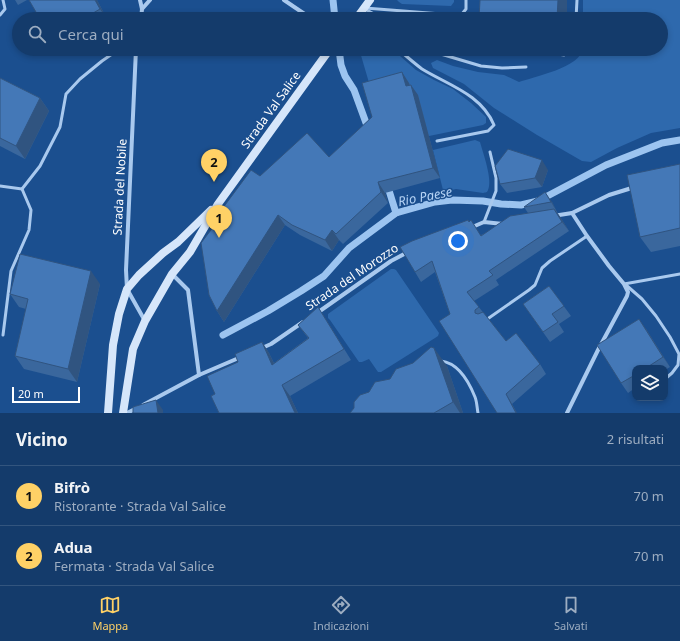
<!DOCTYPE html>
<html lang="it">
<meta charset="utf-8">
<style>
body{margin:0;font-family:"Noto Sans",sans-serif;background:#214673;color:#f1f3f6}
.controls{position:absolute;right:12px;bottom:12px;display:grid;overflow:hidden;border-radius:8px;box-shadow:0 2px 6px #0003}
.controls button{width:36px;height:36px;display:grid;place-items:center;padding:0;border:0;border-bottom:1px solid #33557e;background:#143b6b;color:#f1f3f6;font:20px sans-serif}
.scale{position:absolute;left:12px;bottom:10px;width:68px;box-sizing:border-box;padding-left:4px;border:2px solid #fff;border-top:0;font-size:11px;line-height:14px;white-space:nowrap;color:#fff;-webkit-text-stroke:3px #1b4f8f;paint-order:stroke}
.you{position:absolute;left:458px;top:241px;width:14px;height:14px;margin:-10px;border:3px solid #fff;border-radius:50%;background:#1a73e8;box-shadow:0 0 0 6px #1a73e833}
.badge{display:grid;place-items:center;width:26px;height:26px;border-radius:50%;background:#ffd166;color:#111;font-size:13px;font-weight:700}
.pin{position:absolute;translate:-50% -33px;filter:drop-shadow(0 1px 2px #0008)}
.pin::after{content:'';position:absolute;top:21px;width:14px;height:12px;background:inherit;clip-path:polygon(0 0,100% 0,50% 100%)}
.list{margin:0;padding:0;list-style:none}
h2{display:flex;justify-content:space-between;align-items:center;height:52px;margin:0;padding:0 16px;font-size:17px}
h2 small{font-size:13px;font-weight:400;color:#9dadc1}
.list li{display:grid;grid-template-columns:26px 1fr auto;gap:12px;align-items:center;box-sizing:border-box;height:60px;padding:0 16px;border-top:1px solid #33557e}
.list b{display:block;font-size:15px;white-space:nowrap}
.list p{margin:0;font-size:13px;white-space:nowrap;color:#9dadc1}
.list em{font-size:13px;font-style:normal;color:#9dadc1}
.icon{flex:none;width:22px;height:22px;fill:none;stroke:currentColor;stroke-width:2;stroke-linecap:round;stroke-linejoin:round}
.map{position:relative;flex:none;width:680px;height:413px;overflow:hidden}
.search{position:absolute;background:#143b6b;box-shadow:0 2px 6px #0003;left:12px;right:12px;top:12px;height:44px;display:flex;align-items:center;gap:10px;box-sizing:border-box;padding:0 14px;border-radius:22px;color:#9dadc1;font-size:15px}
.sheet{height:172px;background:#143b6b}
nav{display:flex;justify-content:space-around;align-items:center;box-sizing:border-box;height:56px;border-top:1px solid #33557e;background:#143b6b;font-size:11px;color:#9dadc1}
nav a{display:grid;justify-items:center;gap:2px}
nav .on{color:#ffd166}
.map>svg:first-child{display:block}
.green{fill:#2e69ad}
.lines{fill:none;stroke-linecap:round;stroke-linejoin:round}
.stream{stroke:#9cc4f0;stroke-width:7}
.lane{stroke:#a9c9ee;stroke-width:3}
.street{stroke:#a9c9ee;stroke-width:4}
.secondary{stroke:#d6e6fa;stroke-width:8}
.wall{fill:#3a679d}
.shaded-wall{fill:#305480}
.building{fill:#4478b7;stroke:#305480}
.labels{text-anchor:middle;stroke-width:3;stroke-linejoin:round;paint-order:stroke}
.street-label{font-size:12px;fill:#fff;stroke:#1b4f8f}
.water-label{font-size:13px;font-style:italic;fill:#b5d3f5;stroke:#1b4f8f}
</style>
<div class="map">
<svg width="680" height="413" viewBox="0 0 680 413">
<rect width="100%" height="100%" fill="#1b4f8f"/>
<g class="green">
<path d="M397,0H454V2L451,6L402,4L399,2Z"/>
<path d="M583,0H680V128L651,133L617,148L591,162L582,161L537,135L494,108L464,84L433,68L431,63L437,60L453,66L478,72L504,75L519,82C533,77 582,67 582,49H661V19H583Z"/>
<path d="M361,49H392L416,70L434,80L453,89L471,103L486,117V123L483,125L429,136L372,93L360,52Z"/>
<path d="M456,49H487L485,52L482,53Z"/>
<path d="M475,140L480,142C483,153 493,180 488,190C487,193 486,192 483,193L456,189L447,191L443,190L433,150Z"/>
<path d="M391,269H394L396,270L437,330L439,333L438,336L435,338L381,372H378L369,359L362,362H359L330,320L328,318V314Z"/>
</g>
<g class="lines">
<g class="stream">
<path d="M333,0L335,19"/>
<path d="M339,49L341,65L345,76L354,90L369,131"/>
<path d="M387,184L396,213"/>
<path d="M223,335L268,311L301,291L324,276L349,248L396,213L435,202L452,200L483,201L501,204L521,205L538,201L606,165L662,143L680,140"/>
</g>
<g class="lane">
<path d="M365,8L454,15L462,14L466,9V0"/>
<path d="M365,9L383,19"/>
<path d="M0,15L5,9L3,0"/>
<path d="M576,19L577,0"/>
<path d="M398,49C406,56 414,63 422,69C448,85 481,94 494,125L488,131L437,141"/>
<path d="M428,49L434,52L481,66L502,68L526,67"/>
<path d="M552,53L564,55L574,49"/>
<path d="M0,186L22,189L40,166L60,127L66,94L80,79L102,61L115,52L131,49"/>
<path d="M484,222L496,191V178L490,152"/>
<path d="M624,284L680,274"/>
<path d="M626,285L642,299L656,316L670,337L679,354L678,365L672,373L665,379"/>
<path d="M486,320L529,290L535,285L542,268L550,261L587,236"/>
<path d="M3,335L11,271L29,230L31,210L22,189"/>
<path d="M441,361C458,363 469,382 475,397C477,402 477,408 478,413"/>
</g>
<g class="street">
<path d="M140,0L142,9L141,19"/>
<path d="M284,0L312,19"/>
<path d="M142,9L150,0"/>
<path d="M136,49L126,270L127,289L145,321"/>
<path d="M572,213L609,195L635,187"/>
<path d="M553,216L572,213L587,236L609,266L624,284L628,292L627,296L598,350L567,413"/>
<path d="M470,228L484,222L503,224"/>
<path d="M172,274L188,290L199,375"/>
<path d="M317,313L391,261L408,252"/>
<path d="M262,348L271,344L303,322"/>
<path d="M143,405L199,375L241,357"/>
<path d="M127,413L137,408"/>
</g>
<g class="secondary">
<path d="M356,19L370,0"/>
<path d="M108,413L113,345L119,314L127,289L139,275L163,253L178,242L211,210"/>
<path d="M123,413L133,349L145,321L172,274L190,252L218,204L330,49"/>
</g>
</g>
<g class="wall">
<path d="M15,0H27L18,5Z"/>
<path d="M29,0H97L107,19H40Z"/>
<path d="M0,78L40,98L49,111L25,159L0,146Z"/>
<path d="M409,83L410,85L418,95L440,178L385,193L388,203L343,244L339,240L332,251L300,235L285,225L224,322L217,311L213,227L211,224L260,176L329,157Z"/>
<path d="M680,164V246L651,252L640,237Z"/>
<path d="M548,170L542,187L507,193L500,184Z"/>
<path d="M552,202L557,212L569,231L496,280L499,285L474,301L506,341L540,364L546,374L512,404L517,413L450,314L435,272L421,282L400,247L481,235L528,213L524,207Z"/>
<path d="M100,284L77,382L24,369L15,356L26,309L19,307L10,294Z"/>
<path d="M549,286L571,316L559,324L564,332L550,342L523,304Z"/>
<path d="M318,307L325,318L351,360L290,396L298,413H219L215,394L238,362L262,342L269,353L274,363L308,338L298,325Z"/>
<path d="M646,329L670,367L665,370V368H635V388L628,393L621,383Z"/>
<path d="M447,366L463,413H350L369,392L390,379Z"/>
</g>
<g class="shaded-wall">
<path d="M95,0H97L107,19L100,9Z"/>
<path d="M558,0H567V19H557Z"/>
<path d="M402,72L409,83L413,97L406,86Z"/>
<path d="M411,85L418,95L440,178L433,168Z"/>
<path d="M40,98L49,111L25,159L16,146Z"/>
<path d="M542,160L548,170L542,187L535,178Z"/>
<path d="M378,182L385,193L388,203L381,192Z"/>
<path d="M545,192L552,202L557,212Z"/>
<path d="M554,209L561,218L569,231L562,222Z"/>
<path d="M278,215L285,225L224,322L217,311Z"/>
<path d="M332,230L339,240L332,251L325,240Z"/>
<path d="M91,271L100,284L77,382L68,369Z"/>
<path d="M639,319L646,329L670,367L663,357Z"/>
<path d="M262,342L269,353L280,376L272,365Z"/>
<path d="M434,348L447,366L463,413H460L453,402Z"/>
<path d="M282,385L290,396L298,413H295Z"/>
<path d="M506,394L512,404L517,413H516Z"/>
<path d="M156,400L163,410V413H158Z"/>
</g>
<g class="building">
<path d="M29,0H95L100,9L83,19H40Z"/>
<path d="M480,0H558L557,19H479Z"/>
<path d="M402,72L406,86L411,85L433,168L378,182L381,192L336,234L332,230L325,240L292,225L278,215L217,311L209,295L201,243L214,226L211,224L251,170L260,176L307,133L329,157L372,117L362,83Z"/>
<path d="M0,78L40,98L16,146L0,138Z"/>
<path d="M508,149L542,160L535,178L500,184L495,166Z"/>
<path d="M680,164V228L640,237L627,175Z"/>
<path d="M545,192L551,202L524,207Z"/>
<path d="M554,209L562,222L489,271L493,275L467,292L479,307L475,310V313L478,314L483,312L506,341L516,333L540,364L506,394L516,413H497L439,321L450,314L432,261L415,272L400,247L412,241L468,220L469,222L471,220L481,236L510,216Z"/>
<path d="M20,254L91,271L68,369L15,356L28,299L10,294Z"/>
<path d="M549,286L564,306L552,314L558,322L543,332L523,304Z"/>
<path d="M318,307L344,349L282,385L295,413H219L211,396L215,394L207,376L238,362L235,354L262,342L272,365L309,338L298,325Z"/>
<path d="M639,319L663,357L646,368H635V375L621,383L597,345Z"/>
<path d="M431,347L434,348L453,402L434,413H350L354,408V402L360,395L369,392L375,382L390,379L396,369L413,363Z"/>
<path d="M156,400L158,413H133V407Z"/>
</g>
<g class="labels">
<g class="street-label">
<text transform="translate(271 110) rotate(-54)" y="4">Strada Val Salice</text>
<text transform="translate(120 187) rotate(-87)" y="4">Strada del Nobile</text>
<text transform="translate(352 277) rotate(-34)" y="4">Strada del Morozzo</text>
</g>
<g class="water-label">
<text transform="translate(425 196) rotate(-11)" y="5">Rio Paese</text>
</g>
</g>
</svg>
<div class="controls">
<button><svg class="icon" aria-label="layers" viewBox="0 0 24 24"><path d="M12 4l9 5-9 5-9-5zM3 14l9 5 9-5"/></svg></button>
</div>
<div class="scale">20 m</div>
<div class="you"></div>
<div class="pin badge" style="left:219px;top:238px">1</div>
<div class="pin badge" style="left:214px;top:182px">2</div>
<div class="search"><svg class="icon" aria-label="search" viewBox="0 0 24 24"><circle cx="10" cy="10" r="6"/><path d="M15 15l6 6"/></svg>Cerca qui</div>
</div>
<section class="sheet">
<h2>Vicino<small>2 risultati</small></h2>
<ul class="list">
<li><span class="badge">1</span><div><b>Bifrò</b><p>Ristorante · Strada Val Salice</p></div><em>70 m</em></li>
<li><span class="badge">2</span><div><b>Adua</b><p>Fermata · Strada Val Salice</p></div><em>70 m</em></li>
</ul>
</section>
<nav>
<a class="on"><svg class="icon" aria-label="map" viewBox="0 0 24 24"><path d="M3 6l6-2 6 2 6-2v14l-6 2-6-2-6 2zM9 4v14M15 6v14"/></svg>Mappa</a>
<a><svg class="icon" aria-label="directions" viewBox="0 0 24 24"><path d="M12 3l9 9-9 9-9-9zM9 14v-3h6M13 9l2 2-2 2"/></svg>Indicazioni</a>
<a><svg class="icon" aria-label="saved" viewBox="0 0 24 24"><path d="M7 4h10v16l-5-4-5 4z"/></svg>Salvati</a>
</nav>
